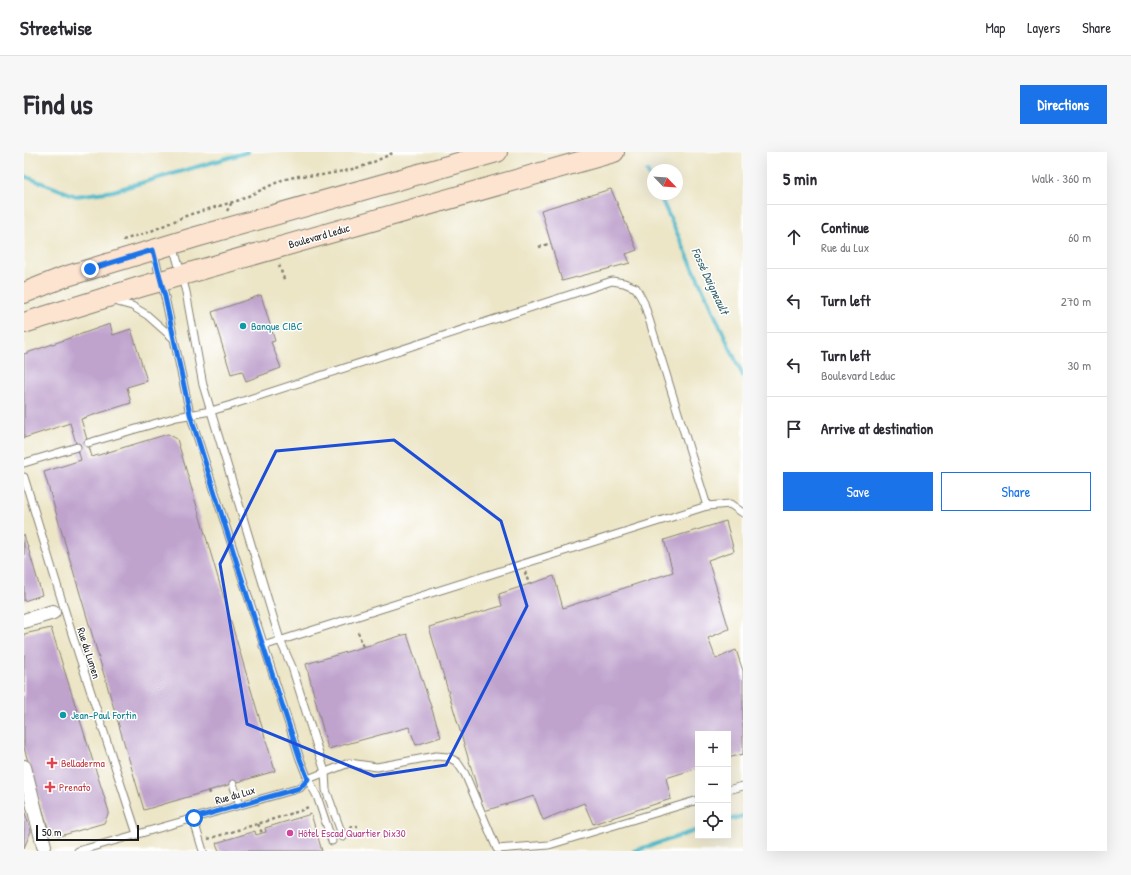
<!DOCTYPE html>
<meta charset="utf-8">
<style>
body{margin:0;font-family:"Patrick Hand",sans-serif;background:#f7f7f7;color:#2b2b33}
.controls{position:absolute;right:12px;bottom:12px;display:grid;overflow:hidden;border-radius:0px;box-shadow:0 4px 16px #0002}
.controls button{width:36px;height:36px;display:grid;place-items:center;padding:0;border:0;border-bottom:1px solid #e1e1e2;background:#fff;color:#2b2b33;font:20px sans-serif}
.compass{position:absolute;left:623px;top:12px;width:36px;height:36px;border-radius:50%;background:#fff;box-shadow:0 4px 16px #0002;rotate:115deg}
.scale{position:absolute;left:12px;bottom:10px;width:103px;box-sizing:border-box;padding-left:4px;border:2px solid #1c1c1c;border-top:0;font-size:11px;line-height:14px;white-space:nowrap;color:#1c1c1c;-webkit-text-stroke:3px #fff;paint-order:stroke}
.stop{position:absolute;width:12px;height:12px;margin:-9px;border:3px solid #1a73e8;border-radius:50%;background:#fff}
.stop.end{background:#1a73e8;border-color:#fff;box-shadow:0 1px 4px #0008}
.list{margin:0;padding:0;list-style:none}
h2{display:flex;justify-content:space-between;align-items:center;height:52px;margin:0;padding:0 16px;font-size:17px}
h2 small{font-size:13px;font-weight:400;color:#7c7c81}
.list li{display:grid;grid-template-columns:26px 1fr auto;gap:12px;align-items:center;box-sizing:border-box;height:64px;padding:0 16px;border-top:1px solid #e1e1e2}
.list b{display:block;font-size:15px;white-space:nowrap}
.list p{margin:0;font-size:13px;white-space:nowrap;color:#7c7c81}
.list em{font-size:13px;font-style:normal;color:#7c7c81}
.actions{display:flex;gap:8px;padding:12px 16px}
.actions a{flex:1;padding:9px 0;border:1px solid #1a73e8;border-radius:0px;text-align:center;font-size:14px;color:#1a73e8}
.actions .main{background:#1a73e8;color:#fff}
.icon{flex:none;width:22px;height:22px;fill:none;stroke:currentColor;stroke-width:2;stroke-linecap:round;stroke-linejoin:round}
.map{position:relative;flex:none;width:719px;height:699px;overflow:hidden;border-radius:0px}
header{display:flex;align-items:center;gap:24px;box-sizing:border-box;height:56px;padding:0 20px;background:#fff;border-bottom:1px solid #e1e1e2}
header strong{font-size:19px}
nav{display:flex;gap:22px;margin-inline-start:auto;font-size:14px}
.intro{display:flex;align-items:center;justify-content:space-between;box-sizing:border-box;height:96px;padding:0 24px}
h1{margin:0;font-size:28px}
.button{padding:10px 18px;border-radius:0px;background:#1a73e8;color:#fff;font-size:14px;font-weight:700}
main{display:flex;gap:24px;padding:0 24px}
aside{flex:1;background:#fff;border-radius:0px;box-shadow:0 4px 16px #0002}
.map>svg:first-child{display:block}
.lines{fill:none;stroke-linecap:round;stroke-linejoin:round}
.stream{stroke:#4cb8c8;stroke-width:4}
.building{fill:#bfa3cd}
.lane-casing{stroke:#848071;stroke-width:9}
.street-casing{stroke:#848071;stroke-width:16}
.secondary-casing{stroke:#848071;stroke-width:22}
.path{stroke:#848071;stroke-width:2.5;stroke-dasharray:3 3;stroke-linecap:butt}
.lane{stroke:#fff;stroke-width:7}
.street{stroke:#fff;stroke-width:14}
.secondary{stroke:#fde4d0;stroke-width:20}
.route{stroke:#1a73e8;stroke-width:5}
.marked{fill:none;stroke:#1d4ed8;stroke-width:3;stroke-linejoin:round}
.culture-dot{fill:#0f9aa8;stroke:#fff;stroke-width:1.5}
.health-dot{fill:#e0444e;stroke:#fff;stroke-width:1.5}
.hotel-dot{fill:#d1479c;stroke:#fff;stroke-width:1.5}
.labels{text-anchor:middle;stroke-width:3;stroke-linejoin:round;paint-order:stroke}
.street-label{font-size:11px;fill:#1c1c1c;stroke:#fff}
.culture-label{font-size:11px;fill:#0d838f;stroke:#fff;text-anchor:start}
.health-label{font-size:11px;fill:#be3a42;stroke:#fff;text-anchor:start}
.hotel-label{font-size:11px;fill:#b23c85;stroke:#fff;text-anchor:start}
.water-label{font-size:12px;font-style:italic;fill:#326269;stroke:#fff}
</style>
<header>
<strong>Streetwise</strong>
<nav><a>Map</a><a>Layers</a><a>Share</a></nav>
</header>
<div class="intro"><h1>Find us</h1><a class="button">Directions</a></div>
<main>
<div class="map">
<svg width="719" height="699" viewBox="0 0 719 699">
<rect width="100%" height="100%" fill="#fff"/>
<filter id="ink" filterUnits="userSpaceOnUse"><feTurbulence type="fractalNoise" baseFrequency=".025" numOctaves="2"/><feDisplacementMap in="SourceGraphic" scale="8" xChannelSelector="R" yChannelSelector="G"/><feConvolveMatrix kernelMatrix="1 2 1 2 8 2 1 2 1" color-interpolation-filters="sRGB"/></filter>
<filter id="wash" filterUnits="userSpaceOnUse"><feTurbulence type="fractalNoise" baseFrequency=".012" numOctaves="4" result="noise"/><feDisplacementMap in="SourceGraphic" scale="16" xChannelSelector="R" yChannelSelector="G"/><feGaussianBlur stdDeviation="0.9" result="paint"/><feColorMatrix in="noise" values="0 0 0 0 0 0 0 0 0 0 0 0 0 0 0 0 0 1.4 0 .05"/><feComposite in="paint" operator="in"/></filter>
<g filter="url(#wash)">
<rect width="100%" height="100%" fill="#ece5c6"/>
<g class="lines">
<g class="stream">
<path d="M623,19L629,31"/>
<path d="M0,24L52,44L89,39L224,0"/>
<path d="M635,42L719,224"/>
<path d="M704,668L719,664"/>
<path d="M610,699L674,678"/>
</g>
</g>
<g id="blocks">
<g class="building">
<path d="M587,37L613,98L602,102L606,111L538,129L517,58Z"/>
<path d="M237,143L251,189L247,190L257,216L222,229L218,219L207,222L188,160Z"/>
<path d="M86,172L89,183L107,177L123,229L103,235L107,251L57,267L68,305L144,282L153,287L251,619L120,658L20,320L57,308L46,271L0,286V202Z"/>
<path d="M702,369L710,399L684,408L705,477L684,486L692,507L712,498L719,519V602L704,606V582H674V616L642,626L647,647L569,672L560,651L519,668L510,644L460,659L405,475L478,454L475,442L530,424L539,456L649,420L640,388Z"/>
<path d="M0,382L18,443L0,449Z"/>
<path d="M27,476L85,660L80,671L36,684L25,679L0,596V482Z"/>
<path d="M383,482L417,585L392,593L385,575L304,597L282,512Z"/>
<path d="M0,658L7,679L0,696Z"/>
<path d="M287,662L298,699H195L192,691L231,679L232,683L242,680L241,676Z"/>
</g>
</g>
</g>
<g filter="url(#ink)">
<use href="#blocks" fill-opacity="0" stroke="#848071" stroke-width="1"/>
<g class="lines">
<g class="lane-casing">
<g id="lane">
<path d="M149,93L162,140L179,233L256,488L268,515L288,579L301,620L302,638L319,685"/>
<path d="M129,98L141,145L166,262L276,607L284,627L293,644L308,689"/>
<path d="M90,149L108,154L123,163L149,186"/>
<path d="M64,291L153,265L187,259L207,253L588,129L600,131L612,136L620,151L683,354"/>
<path d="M0,311L53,295"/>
<path d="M0,325L48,482L113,682"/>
<path d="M239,494L683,354L706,352L719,361"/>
<path d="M209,632L216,653"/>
<path d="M704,638L719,634"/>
<path d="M169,666L179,699"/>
<path d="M54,699L276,636L284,627L325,611L353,615L412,604L424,605L433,610L441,622L473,697L525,693L674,648"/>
</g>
</g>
<g class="street-casing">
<g id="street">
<path d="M0,469L29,460"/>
<path d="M0,615L20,694"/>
</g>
</g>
<g class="secondary-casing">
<g id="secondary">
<path d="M0,141L40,125L172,85L473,0"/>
<path d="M0,171L116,135L590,0"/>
</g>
</g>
<g class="path">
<path d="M203,59L208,50"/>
<path d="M99,88L125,80L164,63L216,48L258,28L274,24L298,23L325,18L343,13L371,0"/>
<path d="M515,95L527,91"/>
<path d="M255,113L261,130"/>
<path d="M82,299L83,300"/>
<path d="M501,420L505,432"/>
<path d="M334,480L339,495"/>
<path d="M185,639L187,644"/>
<path d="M234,672L238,681"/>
<path d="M326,675L334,674"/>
<path d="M184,687L276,659L286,654"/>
</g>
<use href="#lane" class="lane"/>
<use href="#street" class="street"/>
<use href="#secondary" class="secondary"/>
</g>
</g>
<g class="lines" filter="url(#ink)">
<path class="route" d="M66,117L129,98L141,145L166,262L239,494L276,607L284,627L276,636L170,666"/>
</g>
<path class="marked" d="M370,288L477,369L503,454L422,613L350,624L223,572L196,412L252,299Z"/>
<g class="culture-dot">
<circle cx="219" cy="174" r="4"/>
<circle cx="39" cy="563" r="4"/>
</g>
<g class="health-dot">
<path d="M26 605h4v4h4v4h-4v4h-4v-4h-4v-4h4z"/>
<path d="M24 629h4v4h4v4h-4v4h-4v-4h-4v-4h4z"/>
</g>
<circle class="hotel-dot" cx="266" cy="681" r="4"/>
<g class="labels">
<g class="street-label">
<text transform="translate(295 84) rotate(-16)" y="4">Boulevard Leduc</text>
<text transform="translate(65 501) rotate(72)" y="4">Rue du Lumen</text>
<text transform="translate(211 643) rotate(-16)" y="4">Rue du Lux</text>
</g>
<g class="culture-label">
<text x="227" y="178">Banque CIBC</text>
<text x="47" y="567">Jean-Paul Fortin</text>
</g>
<g class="health-label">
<text x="37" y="615">Belladerma</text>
<text x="35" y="639">Prenato</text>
</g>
<g class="hotel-label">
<text x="274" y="685">Hôtel Escad Quartier Dix30</text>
</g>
<g class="water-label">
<text transform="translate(686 129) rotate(65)" y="4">Fossé Daigneault</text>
</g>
</g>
</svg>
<div class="controls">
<button>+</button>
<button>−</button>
<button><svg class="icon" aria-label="locate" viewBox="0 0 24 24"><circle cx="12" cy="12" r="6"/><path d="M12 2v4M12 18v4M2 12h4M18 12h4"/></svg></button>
</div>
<svg class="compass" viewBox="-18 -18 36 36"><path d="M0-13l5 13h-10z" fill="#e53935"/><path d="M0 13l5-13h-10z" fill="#7c7c81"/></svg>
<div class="scale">50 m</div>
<div class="stop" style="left:170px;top:666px"></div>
<div class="stop end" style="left:66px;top:117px"></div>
</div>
<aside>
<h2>5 min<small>Walk · 360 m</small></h2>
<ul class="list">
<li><svg class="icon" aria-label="ahead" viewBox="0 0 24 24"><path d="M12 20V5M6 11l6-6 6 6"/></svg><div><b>Continue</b><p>Rue du Lux</p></div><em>60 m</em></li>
<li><svg class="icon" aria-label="left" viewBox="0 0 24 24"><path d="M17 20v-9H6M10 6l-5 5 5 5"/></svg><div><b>Turn left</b></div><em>270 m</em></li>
<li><svg class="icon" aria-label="left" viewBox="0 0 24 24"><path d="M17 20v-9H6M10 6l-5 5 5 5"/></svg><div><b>Turn left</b><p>Boulevard Leduc</p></div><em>30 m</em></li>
<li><svg class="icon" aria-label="arrive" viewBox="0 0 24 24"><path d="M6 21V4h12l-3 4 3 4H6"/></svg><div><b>Arrive at destination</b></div></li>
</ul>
<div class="actions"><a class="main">Save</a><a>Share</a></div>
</aside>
</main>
